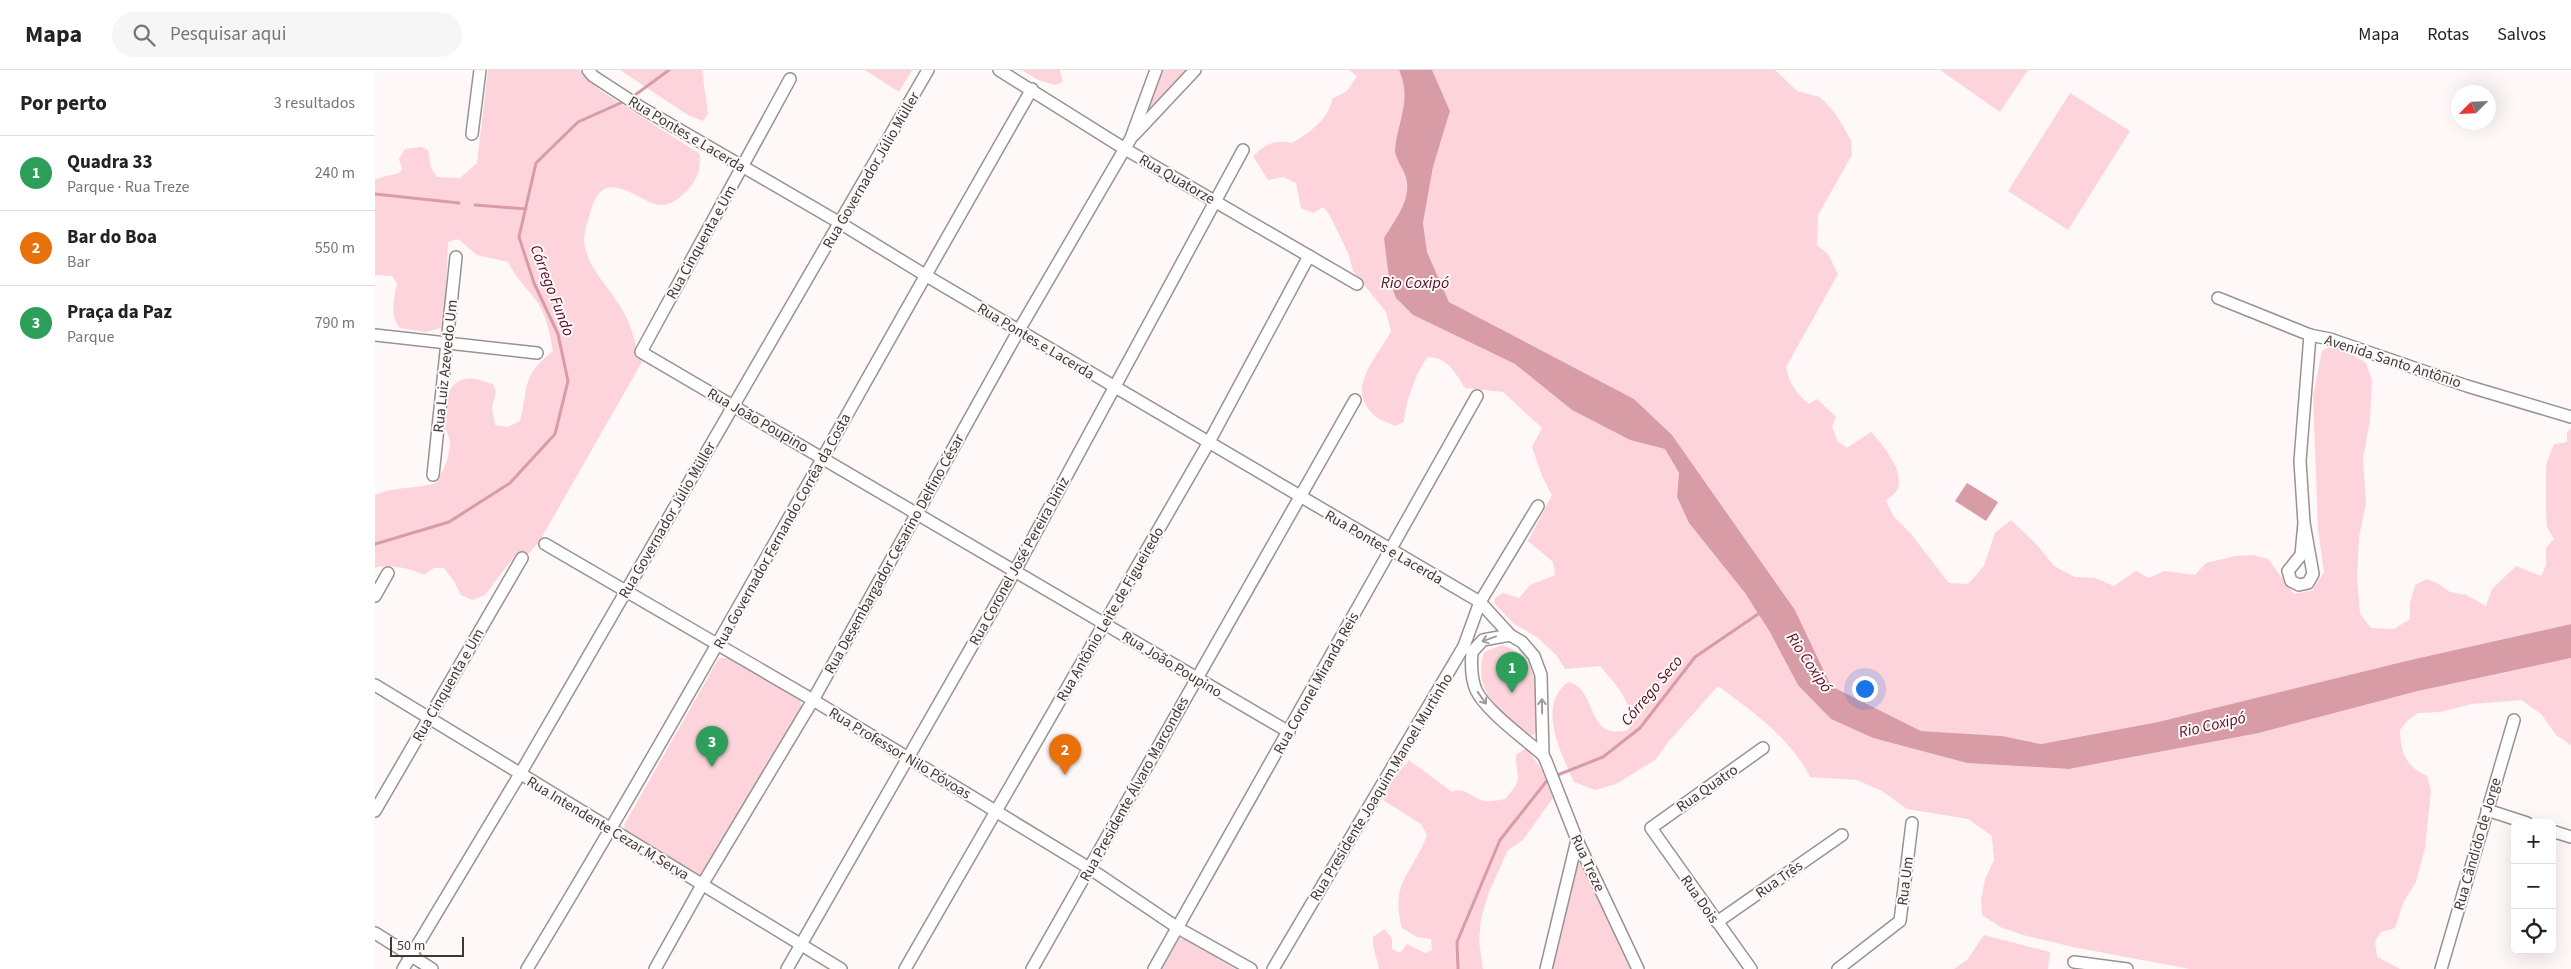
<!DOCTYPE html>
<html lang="pt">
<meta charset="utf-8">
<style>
body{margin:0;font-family:"Source Sans 3",sans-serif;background:#f6f6f6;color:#222}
.controls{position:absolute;right:15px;bottom:15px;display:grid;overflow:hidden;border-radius:8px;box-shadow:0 5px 20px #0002}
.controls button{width:45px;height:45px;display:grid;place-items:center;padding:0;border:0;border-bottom:1px solid #e0e0e0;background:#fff;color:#222;font:25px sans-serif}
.compass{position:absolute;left:2076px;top:15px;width:45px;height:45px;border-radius:50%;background:#fff;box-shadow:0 5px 20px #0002;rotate:246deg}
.scale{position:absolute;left:15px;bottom:12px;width:74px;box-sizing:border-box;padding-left:5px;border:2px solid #3c393a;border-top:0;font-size:14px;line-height:18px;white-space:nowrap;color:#3c393a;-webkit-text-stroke:4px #fef8f9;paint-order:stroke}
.you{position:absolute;left:1489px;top:618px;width:18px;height:18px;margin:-12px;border:4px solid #fff;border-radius:50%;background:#1a73e8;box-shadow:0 0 0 8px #1a73e833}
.badge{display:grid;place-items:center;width:32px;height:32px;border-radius:50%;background:#7c3aed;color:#fff;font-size:16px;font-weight:700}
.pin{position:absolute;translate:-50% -41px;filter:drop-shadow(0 1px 2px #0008)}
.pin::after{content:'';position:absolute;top:26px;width:18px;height:15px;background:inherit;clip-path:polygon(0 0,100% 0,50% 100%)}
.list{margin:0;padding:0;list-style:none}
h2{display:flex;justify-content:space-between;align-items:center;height:65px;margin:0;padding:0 20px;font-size:21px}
h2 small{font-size:16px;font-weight:400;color:#767676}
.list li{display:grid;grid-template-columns:32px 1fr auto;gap:15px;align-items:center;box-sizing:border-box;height:75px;padding:0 20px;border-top:1px solid #e0e0e0}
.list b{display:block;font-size:19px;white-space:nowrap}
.list p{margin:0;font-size:16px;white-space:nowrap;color:#767676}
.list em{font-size:16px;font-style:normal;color:#767676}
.icon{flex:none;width:28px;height:28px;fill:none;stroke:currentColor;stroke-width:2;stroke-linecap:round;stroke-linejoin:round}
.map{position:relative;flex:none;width:2196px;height:899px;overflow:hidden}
header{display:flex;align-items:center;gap:30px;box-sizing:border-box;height:70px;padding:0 25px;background:#fff;border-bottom:1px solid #e0e0e0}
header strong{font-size:24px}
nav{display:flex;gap:28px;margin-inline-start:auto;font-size:18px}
.search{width:350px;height:45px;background:#f6f6f6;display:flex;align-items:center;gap:12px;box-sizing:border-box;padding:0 18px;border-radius:28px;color:#767676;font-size:19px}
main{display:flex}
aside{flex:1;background:#fff}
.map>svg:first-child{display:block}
.green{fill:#fdd4db}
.water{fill:#d89ca7}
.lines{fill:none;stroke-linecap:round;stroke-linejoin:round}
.stream{stroke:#d89ca7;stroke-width:3}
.minor-casing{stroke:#989293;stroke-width:14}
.minor{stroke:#fff;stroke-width:11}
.oneway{stroke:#9e9c9c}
.labels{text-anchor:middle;stroke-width:4;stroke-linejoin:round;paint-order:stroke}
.street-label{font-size:15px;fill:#3c393a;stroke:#fef8f9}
.water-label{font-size:16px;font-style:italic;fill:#550d25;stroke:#fef8f9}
</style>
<header>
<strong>Mapa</strong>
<div class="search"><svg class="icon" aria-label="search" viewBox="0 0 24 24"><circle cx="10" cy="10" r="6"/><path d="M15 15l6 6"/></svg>Pesquisar aqui</div>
<nav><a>Mapa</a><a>Rotas</a><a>Salvos</a></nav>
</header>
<main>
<aside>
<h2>Por perto<small>3 resultados</small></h2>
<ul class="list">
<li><span class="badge" style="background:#2e9e5b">1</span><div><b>Quadra 33</b><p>Parque · Rua Treze</p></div><em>240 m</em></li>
<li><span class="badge" style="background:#e8710a">2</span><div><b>Bar do Boa</b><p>Bar</p></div><em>550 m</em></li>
<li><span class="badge" style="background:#2e9e5b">3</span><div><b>Praça da Paz</b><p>Parque</p></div><em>790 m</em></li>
</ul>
</aside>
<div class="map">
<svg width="2196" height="899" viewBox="0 0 2196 899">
<rect width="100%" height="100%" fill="#fef8f9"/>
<g class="green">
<path d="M113,0H204L226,21L325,84C325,90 325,100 322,106C316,119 300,136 285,135C264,133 229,93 216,140C213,152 207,165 210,177C216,205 241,223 252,249C259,263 260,278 267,292L164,472L153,484L142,483L110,525L97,530L86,525L79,511L69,498H59L49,505C32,497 18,495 0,497V425C24,415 39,420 61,413C69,399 74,389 75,373C75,366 69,359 69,351C67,332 75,305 99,309C106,310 112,313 118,314L121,322L117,337L120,355L133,357L145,351C155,314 145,308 178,281C175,265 172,247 163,233C153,218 141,209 133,192L102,185L83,169L73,172L70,239L66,258L50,262L25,258C14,244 19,229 22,214L17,206L0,205V109L24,103L27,99L24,89L30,79L46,77L53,80L56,98L62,107L85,108L102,93Z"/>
<path d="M245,0H327L333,44L328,51L313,45Z"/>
<path d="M490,0H537L524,22Z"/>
<path d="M647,0H685L688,12L680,15L663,10Z"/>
<path d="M783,0H818L762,60Z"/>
<path d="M974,0H1024C1037,30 1023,50 1020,79C1019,88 1029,99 1031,108C1037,129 1019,151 1009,168L1038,245L1140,294L1197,340L1255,370L1290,379L1304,403L1302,427L1314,453L1370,523L1456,649L1498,668L1592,693L1694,699L1884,663L2043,621L2196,588V675L2181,665L2166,644L2146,630L2097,634L2065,642L2043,643L2032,651L2025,660C2026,683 2030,696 2052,706L2056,721L2050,778L2041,812L2029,831L2020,858L2006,862L2000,871L2002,887L2025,899H1815L1698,877L1648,865L1625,857L1607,845L1606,830L1610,809L1619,790L1617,766L1593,749L1532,739L1507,721L1482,710L1435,707C1416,669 1377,641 1343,616L1294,671L1280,690L1241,714L1220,720L1199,712C1186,683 1161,636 1193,612C1224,619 1209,671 1253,660C1262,635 1240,614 1225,596L1190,599L1182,586L1162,567L1139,554L1119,533L1121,527L1128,523L1144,528L1155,515L1180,505L1178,492L1153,471L1177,425L1167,406L1157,377L1167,358L1128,322L1090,318C1079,302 1074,288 1053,287C1041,301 1030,334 1029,352L1020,356C1014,353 1004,350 999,345C969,318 1003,287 1016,261L1011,242L978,201L974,185L954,144L948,137L938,143L926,138L921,113L908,107L893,110L878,86C892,74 898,69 917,73C933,64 955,48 957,29L972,21L982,6Z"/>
<path d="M1057,0H1400L1422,21L1445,27L1460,43L1476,70L1477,85L1443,145L1442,175L1453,184L1463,204L1411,297C1414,313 1421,323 1434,334L1442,329L1461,347L1457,357L1463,372L1472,378L1496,362C1507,374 1531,402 1522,420C1520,424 1514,428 1511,431L1519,447L1536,464L1574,513L1593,514L1609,496L1620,463L1636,450L1662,475L1679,496L1700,507L1720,508L1739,516L1761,501L1774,508L1789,501L1820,505L1831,493L1860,486L1878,485L1893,489L1919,524L1938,520L1949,502L1943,459L1938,326L1947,281L1957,275L1972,281L1991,293L1997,310L1995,350L1988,389L1991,433L1984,467L1982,507L1985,544L1996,558L2019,559L2035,549V533L2040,515L2052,509L2062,513L2075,522L2091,525L2111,536L2117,519L2141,496L2166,506L2171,495V478L2179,469L2172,457L2171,443V395L2179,374L2192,372V362L2196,358V554L2031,591L1783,652L1666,674L1627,666L1546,661L1456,616L1420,540L1297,365L1259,329L1074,232L1052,182L1048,153L1058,97L1075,41Z"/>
<path d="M1565,0H1653L1625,42Z"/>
<path d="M1695,23L1755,61L1693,160L1633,121Z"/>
<path d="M1127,575C1169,589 1161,628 1161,663L1156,666C1128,641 1096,624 1109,582Z"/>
<path d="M344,588H355L425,629L427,639L328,803L321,805L251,763L249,755Z"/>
<path d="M1151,678L1167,700L1178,728L1148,770L1133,780L1114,822L1106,849L1104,871L1108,899H1004C1002,887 997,879 998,867L1010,859L1017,869V879L1025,883L1032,874L1050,883L1057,880L1056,869L1042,867L1027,858C1014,813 1038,803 1052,765L1046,754L1008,730L1013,716L1034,690L1077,722C1090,717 1095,726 1106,730C1112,733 1123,730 1130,729C1150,706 1141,711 1141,685Z"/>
<path d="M1205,783L1258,899H1176L1202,788Z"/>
<path d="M1609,865L1675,882L1673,899H1579L1592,890Z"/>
<path d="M810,868L860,899H787L804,869Z"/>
</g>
<g class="water">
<path d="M1024,0H1057L1075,41L1058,97L1048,153L1052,182L1074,232L1259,329L1297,365L1420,540L1456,616L1546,661L1627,666L1666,674L1783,652L2031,591L2196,554V588L2043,621L1884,663L1694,699L1592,693L1498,668L1456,649L1423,615L1395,562L1370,523L1314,453L1302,427L1304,403L1290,379L1255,370L1197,340L1140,294L1038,245L1021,228L1014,208L1009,168C1019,151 1037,129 1031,108C1029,99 1019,88 1020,79C1023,50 1037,30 1024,0Z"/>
<path d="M1592,413L1623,432L1611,451L1580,431Z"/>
</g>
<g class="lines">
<g class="stream">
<path d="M256,28L294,0"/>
<path d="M0,124L84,133"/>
<path d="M100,135L151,139"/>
<path d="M0,474L74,452L135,413L180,364L193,311L183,264L159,213L144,167L161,93L203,52L250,31"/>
<path d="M1180,706L1228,687L1265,658L1320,587L1386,542"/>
<path d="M1083,899L1082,872L1125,770L1174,708"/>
</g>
<g class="minor-casing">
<g id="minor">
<path d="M213,0L218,6L267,38L465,153L550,205L1105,532L1135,565L1147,572L1159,586L1166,605L1168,685"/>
<path d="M624,0L750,79L982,214"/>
<path d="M415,9L266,282L914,662"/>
<path d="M97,64L105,0"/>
<path d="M759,65L820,0"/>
<path d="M1843,228L1935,265"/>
<path d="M0,265L162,283"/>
<path d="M58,405L81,187"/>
<path d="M1929,453L1926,485L1913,501L1916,511L1924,515L1933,513L1938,504L1929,453L1925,391L1935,265L1955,269L2092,316L2196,347"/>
<path d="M170,474L438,630L714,798L803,858L876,899"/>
<path d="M0,526L13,503"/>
<path d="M1097,582C1096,594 1096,608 1101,620C1110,640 1150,669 1168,685L1171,691L1202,770L1263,899"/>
<path d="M1097,582L1108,570L1135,565"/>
<path d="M0,615L466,899"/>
<path d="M2112,740L2152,753"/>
<path d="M0,741L147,488"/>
<path d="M2177,761L2196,767"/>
<path d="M1342,852L1467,765"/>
<path d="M0,863L57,899"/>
<path d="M1699,892L1752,899"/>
<path d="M28,899L145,704L553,0"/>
<path d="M152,899C327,610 488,312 657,19"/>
<path d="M280,899L327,815L438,630L644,260L756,68L781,0"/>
<path d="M412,899L640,501L868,80"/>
<path d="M530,899L834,372L934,186"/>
<path d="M657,899L980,330"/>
<path d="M779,899L1102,326"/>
<path d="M898,899L1089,576L1105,532L1163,436"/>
<path d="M1171,899L1202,770"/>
<path d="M1376,899L1276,758L1388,678"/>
<path d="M1463,899L1525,851L1537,753"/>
<path d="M2066,899L2139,650"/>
</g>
</g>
<use href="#minor" class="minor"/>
</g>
<defs><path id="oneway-shaft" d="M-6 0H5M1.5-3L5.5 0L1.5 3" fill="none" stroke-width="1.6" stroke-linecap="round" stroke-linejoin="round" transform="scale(1.25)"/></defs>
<g class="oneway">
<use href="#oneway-shaft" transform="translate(1114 569) rotate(160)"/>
<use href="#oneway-shaft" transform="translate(1107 628) rotate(55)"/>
<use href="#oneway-shaft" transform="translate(1167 636) rotate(-91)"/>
</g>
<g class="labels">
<g class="street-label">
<text transform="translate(312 64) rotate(31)" y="5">Rua Pontes e Lacerda</text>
<text transform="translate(496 100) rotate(-60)" y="5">Rua Governador Júlio Müller</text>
<text transform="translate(802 109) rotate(30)" y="5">Rua Quatorze</text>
<text transform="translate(326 172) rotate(-61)" y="5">Rua Cinquenta e Um</text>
<text transform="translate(661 271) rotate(31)" y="5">Rua Pontes e Lacerda</text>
<text transform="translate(2018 291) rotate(18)" y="5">Avenida Santo Antônio</text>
<text transform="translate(70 296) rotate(-84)" y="5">Rua Luiz Azevedo Um</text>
<text transform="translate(383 350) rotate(30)" y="5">Rua João Poupino</text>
<text transform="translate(292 450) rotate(-60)" y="5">Rua Governador Júlio Müller</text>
<text transform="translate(407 461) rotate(-61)" y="5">Rua Governador Fernando Corrêa da Costa</text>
<text transform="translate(1009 477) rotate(30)" y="5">Rua Pontes e Lacerda</text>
<text transform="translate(519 484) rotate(-61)" y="5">Rua Desembargador Cesarino Delfino César</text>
<text transform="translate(644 491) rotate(-61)" y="5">Rua Coronel José Pereira Diniz</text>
<text transform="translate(735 544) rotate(-60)" y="5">Rua Antônio Leite de Figueiredo</text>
<text transform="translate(797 594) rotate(31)" y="5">Rua João Poupino</text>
<text transform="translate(941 613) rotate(-61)" y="5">Rua Coronel Miranda Reis</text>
<text transform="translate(73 615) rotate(-60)" y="5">Rua Cinquenta e Um</text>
<text transform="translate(525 683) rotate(31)" y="5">Rua Professor Nilo Póvoas</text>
<text transform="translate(1006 717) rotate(-59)" y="5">Rua Presidente Joaquim Manoel Murtinho</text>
<text transform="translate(1332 718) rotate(-35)" y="5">Rua Quatro</text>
<text transform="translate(759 719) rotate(-61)" y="5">Rua Presidente Álvaro Marcondes</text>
<text transform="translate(233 758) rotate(31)" y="5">Rua Intendente Cezar M Serva</text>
<text transform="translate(2102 774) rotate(-74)" y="5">Rua Cândido de Jorge</text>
<text transform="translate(1213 793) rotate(65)" y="5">Rua Treze</text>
<text transform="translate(1404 809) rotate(-35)" y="5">Rua Três</text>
<text transform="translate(1530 811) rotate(-83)" y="5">Rua Um</text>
<text transform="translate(1325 829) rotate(55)" y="5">Rua Dois</text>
</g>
<g class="water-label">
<text x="1040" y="218">Rio Coxipó</text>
<text transform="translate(178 220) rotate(69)" y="6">Córrego Fundo</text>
<text transform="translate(1435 592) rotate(56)" y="6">Rio Coxipó</text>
<text transform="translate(1276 620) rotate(-50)" y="6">Córrego Seco</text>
<text transform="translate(1837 654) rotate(-13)" y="6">Rio Coxipó</text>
</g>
</g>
</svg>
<div class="controls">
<button>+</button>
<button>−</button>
<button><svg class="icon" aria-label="locate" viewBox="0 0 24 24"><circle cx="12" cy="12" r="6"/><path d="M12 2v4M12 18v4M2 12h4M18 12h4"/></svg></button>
</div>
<svg class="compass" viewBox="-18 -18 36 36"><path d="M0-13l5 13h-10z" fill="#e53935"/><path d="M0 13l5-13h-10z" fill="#767676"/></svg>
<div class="scale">50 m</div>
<div class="you"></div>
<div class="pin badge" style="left:1137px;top:623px;background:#2e9e5b">1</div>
<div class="pin badge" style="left:690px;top:705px;background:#e8710a">2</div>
<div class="pin badge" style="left:337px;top:697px;background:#2e9e5b">3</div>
</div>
</main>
